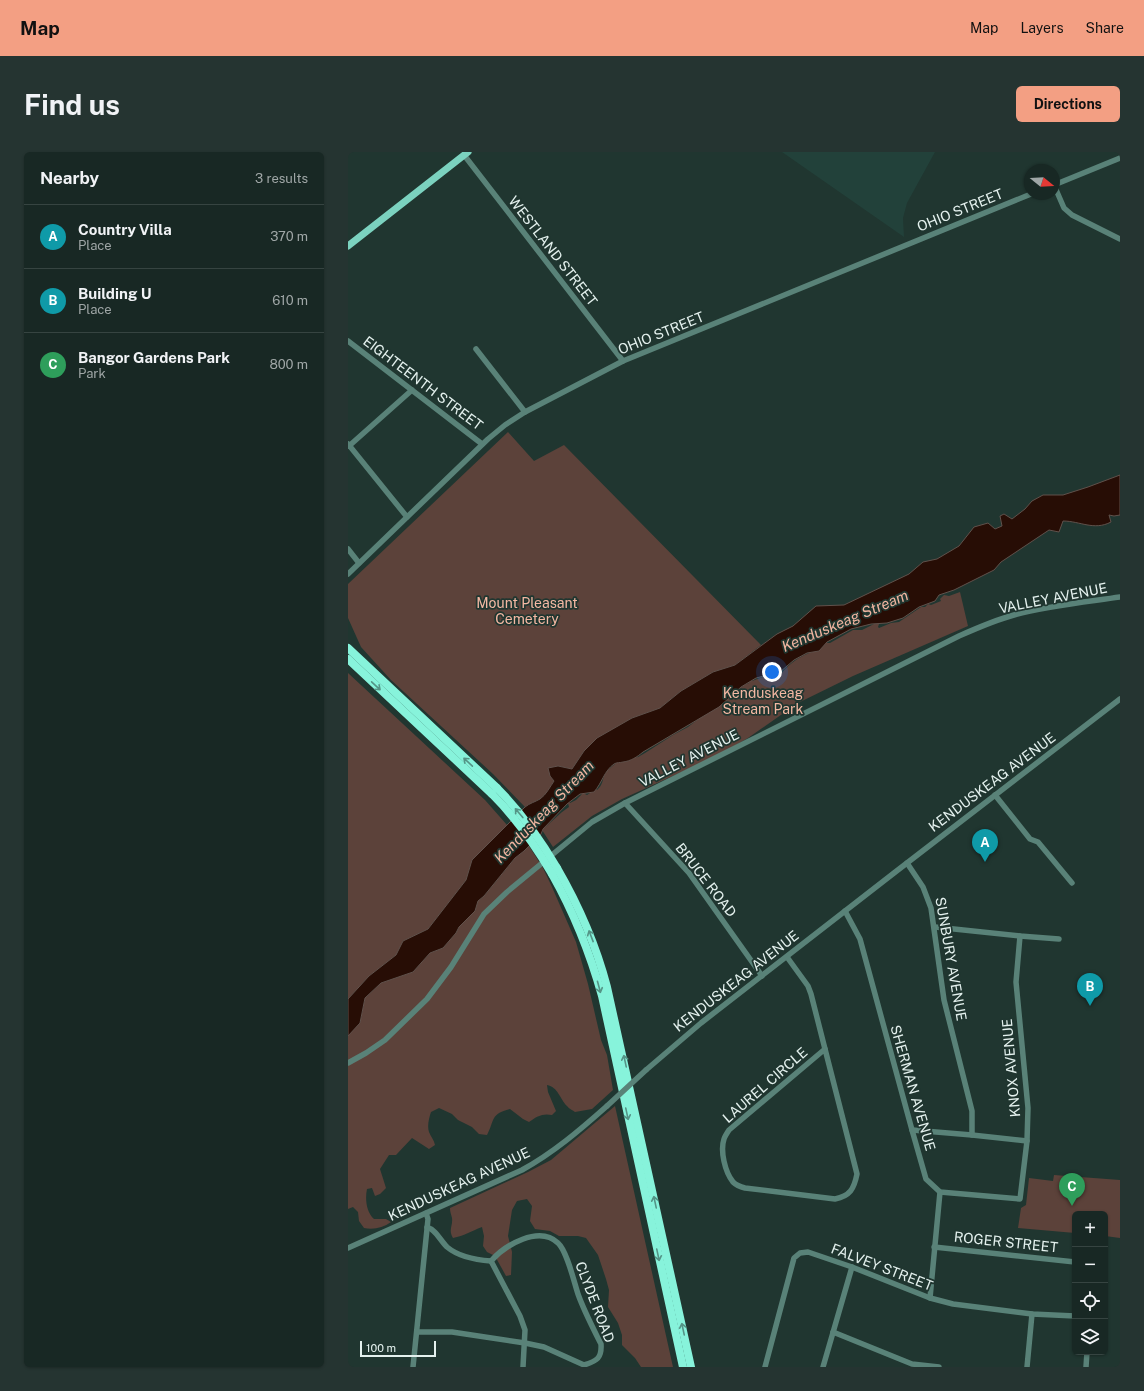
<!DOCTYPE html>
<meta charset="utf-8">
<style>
body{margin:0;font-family:"Public Sans",sans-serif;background:#253431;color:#f1f3f6}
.controls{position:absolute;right:12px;bottom:12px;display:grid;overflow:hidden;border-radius:6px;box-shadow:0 1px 3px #0004}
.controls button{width:36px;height:36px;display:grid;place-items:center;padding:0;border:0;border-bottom:1px solid #364441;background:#182824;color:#f1f3f6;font:20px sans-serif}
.compass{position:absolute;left:676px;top:12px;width:36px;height:36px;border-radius:50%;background:#182824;box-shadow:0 1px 3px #0004;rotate:108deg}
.scale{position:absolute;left:12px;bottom:10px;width:76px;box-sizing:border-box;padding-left:4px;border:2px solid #e4f1ee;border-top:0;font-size:11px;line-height:14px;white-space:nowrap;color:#e4f1ee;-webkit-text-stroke:3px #203630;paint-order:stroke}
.you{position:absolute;left:424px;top:520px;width:14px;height:14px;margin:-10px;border:3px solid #fff;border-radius:50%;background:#1a73e8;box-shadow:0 0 0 6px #1a73e833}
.badge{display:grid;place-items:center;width:26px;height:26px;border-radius:50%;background:#f39f83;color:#fff;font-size:13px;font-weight:700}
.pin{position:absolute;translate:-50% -33px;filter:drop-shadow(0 1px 2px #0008)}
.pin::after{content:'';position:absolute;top:21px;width:14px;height:12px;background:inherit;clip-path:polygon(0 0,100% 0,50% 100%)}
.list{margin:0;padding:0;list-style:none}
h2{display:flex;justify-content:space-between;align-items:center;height:52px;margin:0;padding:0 16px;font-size:17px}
h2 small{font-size:13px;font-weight:400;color:#9fa6a6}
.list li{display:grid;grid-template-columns:26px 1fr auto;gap:12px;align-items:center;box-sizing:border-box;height:64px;padding:0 16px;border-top:1px solid #364441}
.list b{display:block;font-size:15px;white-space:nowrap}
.list p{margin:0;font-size:13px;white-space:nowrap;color:#9fa6a6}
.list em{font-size:13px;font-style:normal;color:#9fa6a6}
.icon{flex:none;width:22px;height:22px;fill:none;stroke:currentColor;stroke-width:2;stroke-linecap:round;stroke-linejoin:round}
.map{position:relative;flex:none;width:772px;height:1215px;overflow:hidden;border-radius:6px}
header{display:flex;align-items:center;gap:24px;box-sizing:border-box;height:56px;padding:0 20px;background:#f39f83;color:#111}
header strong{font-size:19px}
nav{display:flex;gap:22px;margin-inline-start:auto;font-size:14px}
.intro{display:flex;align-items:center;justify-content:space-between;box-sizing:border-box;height:96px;padding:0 24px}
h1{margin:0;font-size:28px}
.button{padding:10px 18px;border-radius:6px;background:#f39f83;color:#111;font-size:14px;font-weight:700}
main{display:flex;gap:24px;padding:0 24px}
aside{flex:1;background:#182824;border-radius:6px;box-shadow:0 1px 3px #0004}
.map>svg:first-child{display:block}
.built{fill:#22413a}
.green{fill:#5c423a}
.water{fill:#270d05;stroke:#60514b}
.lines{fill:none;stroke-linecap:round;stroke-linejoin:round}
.minor{stroke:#598278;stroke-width:5.5}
.major{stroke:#7bd2bf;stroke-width:7}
.highway{stroke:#87f3db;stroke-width:8}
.minor-bridge{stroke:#598278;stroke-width:5.5}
.highway-bridge{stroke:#87f3db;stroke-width:8}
.oneway{stroke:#549486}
.labels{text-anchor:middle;stroke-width:3.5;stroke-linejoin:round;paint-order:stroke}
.street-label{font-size:14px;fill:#e4f1ee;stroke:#203630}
.park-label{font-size:14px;fill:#f4b8a3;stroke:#203630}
.water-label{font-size:15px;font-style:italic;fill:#f1b5a0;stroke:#203630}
</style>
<header>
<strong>Map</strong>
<nav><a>Map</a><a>Layers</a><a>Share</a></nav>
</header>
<div class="intro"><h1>Find us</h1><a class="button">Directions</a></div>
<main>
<aside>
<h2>Nearby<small>3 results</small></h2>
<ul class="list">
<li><span class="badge" style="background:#0f9aa8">A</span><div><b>Country Villa</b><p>Place</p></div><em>370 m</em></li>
<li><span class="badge" style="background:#0f9aa8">B</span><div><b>Building U</b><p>Place</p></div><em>610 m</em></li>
<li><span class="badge" style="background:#2e9e5b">C</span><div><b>Bangor Gardens Park</b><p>Park</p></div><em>800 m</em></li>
</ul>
</aside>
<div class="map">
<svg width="772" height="1215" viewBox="0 0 772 1215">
<rect width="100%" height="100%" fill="#203630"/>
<path class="built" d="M434,0H587L559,51L555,66L556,85Z"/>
<g class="green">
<path d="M160,280L186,309L216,293L413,493L387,513L365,520L333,539L312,556L284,566L236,599L224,617L210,614L202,624L206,629C202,635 199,643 192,647C187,650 182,651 177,655L145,622L43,528L13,495L0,466V432Z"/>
<path d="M612,440L620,474L505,524L450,551L400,586L369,604L274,647L244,664L205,695L194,678L214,660L221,655L220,651L221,650L222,651L228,648L235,641L239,643L248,637L249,638C255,633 254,628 257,622C259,618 265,614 268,611L267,609L290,605L297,601L325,583L340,575L357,562L372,554L381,545L393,539L392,537H390L391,535H394L396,533L401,531L402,528L404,529L417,524L420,525L421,523L434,521C437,516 447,508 453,505C461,500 472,499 478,491H482L505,478H514L526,472H531L530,475L531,476L543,471L551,470L573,455H577L580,452L583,453L593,449L592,447L596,443L601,444Z"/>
<path d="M0,521L137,648L159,673L124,708L118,728L80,777L55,789L48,803L21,824L0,847Z"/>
<path d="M181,694L195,716L204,735L228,790L240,832L253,888L259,903L265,938L244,957L227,960C225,958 221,957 219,954C212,947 210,935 199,933L200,940L208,959L204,963C195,961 189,964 181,970L175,967L162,957C142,962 147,968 139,983L131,982L124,975L110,968L104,962L91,956L83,960C81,966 79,974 81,980C83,985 86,988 87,993L81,997L64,986L48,1003H41L32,1017L38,1036L32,1042L27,1044L24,1036L19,1037C17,1046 18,1060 26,1067H38L43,1070C35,1076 25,1078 16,1076L11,1069L10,1060L5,1055L0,1057V882L13,866L17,846L33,831L65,820L82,801L95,796L108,781L111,775L127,759L130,749L136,744L167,706Z"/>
<path d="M267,954L325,1215H293L287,1206L274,1193V1183L270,1171L260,1155L261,1138L258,1127L250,1103L238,1086L230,1084H211L202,1079L187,1077L182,1069L184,1054L179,1047L169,1049L164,1058L160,1084L164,1100L163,1123L158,1124L147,1104L139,1100L135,1094L136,1084L134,1075C123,1079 116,1084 105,1086C100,1078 105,1074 104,1066C103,1062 102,1060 102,1056L180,1020L203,1008Z"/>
<path d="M706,1023L772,1028V1086L757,1084V1062H727V1081L670,1076L673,1056L678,1053L681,1026L705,1029Z"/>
</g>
<path class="water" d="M772,323V363L766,364L761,363L763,370C746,379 732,369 715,369L711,380L701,378L653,410L646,418L606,438L591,443L587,449L571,455L555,466L539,471L523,472L503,477L479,490L471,499L459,501L446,508L432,520L408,526L393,535L371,555L295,600C289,605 283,609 275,610C272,611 269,610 266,612C256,619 254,631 246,640L232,642L219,652L195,677L193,682L176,699L167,706L136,744L130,749L127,759L111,775L108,781L95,796L82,801L65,820L33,831L17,846L12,871L0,884V847L21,824L48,803L55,789L80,777L118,728L124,708L177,655C182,651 187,650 192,647C198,643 202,635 206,629L202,624L200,616L210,614L224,617L236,599L249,586L284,566L312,556L333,539L365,520L387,513L429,482L445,474L468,454L496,453L561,422L575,410L589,407L611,394L626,375L640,371L647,377L654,374L652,364L656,362L664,367L677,357L684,349L695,343H715L740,335Z"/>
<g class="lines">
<g class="minor">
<path d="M116,3L275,209"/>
<path d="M706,33L716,56L724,63L772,87"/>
<path d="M706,33L772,6"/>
<path d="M0,189L134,292"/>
<path d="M128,197L177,260"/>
<path d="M0,292L59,365"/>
<path d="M1,294L64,238"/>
<path d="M0,397L11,411"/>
<path d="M0,422L140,287L157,273L177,260L275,209L683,42"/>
<path d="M647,643L682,687L690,690L724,731"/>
<path d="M277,651L341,721L414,824"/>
<path d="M559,711L575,735L583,756L596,848L624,959V983"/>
<path d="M497,759L512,787L564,978L578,1027L592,1040L672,1047L679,989L680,956L668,830L672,784"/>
<path d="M587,775L672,784L711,787"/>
<path d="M439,805L460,834L463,842L477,897"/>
<path d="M477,897L509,1022C506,1037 502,1044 487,1047L397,1036C393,1035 388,1033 385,1030C377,1020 372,999 376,987C377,984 379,981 381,978Z"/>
<path d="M0,911L18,901L37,888L79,847L103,815L136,762L159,740L244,670L277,651L611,484C629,476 647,468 666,463C699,454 738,450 772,445"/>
<path d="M298,918L353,871L546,721L772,547"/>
<path d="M564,978L624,983L679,989"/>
<path d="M79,1075C88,1078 92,1088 99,1095C111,1105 128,1108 143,1109"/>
<path d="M586,1095L727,1110"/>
<path d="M0,1096L174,1018C205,1001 232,978 259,954"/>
<path d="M143,1109L172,1164L177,1178L175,1215"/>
<path d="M582,1146L592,1040"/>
<path d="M69,1180H104L177,1191L196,1195L236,1213C249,1209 254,1206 253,1192C245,1176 236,1159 230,1142C226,1130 219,1099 210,1091C191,1073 157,1093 143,1109"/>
<path d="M485,1180L564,1212L591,1215"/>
<path d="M65,1215L80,1067L78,1061"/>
<path d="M417,1215L446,1106L452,1101L460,1100L504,1115L582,1146L605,1152L684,1162L727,1164"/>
<path d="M475,1215L504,1115"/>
<path d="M679,1215L684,1162"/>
<path d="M738,1215L739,1200"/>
</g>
<path class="major" d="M0,94L120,0"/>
<g class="highway">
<path d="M0,496L149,636"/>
<path d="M0,507L144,642"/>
<path d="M209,716C231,754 248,793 259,835L343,1215"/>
<path d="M204,722C226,761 242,801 254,844L335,1215"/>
</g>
<path class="minor-bridge" d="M259,954L298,918"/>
<g class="highway-bridge">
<path d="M149,636C173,660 192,687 209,716"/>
<path d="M144,642C168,666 187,693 204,722"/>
</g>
</g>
<defs><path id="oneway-shaft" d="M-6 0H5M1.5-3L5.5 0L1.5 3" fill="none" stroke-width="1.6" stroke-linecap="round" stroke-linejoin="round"/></defs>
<g class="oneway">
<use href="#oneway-shaft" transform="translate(28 534) rotate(43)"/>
<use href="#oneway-shaft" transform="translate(120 610) rotate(-137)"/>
<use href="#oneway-shaft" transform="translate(171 661) rotate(-130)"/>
<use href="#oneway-shaft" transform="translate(243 784) rotate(-111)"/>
<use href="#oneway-shaft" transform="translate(251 835) rotate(75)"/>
<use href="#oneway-shaft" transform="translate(277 909) rotate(-102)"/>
<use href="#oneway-shaft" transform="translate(279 962) rotate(78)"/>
<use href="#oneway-shaft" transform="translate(307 1050) rotate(-102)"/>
<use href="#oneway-shaft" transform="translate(310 1103) rotate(78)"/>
<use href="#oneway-shaft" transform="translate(335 1177) rotate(-102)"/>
</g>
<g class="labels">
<g class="street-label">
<text transform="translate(612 58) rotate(-22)" y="5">OHIO STREET</text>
<text transform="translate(205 99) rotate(52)" y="5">WESTLAND STREET</text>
<text transform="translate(313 181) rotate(-22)" y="5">OHIO STREET</text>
<text transform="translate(75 231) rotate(37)" y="5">EIGHTEENTH STREET</text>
<text transform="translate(705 446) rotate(-11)" y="5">VALLEY AVENUE</text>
<text transform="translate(341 606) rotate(-27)" y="5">VALLEY AVENUE</text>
<text transform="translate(644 630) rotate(-37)" y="5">KENDUSKEAG AVENUE</text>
<text transform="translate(358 728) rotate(52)" y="5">BRUCE ROAD</text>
<text transform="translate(603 807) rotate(80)" y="5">SUNBURY AVENUE</text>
<text transform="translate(388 829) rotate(-38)" y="5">KENDUSKEAG AVENUE</text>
<text transform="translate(663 916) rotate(-95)" y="5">KNOX AVENUE</text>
<text transform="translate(417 933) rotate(-41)" y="5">LAUREL CIRCLE</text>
<text transform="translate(565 936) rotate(74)" y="5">SHERMAN AVENUE</text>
<text transform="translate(111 1032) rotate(-25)" y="5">KENDUSKEAG AVENUE</text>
<text transform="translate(658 1090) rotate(6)" y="5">ROGER STREET</text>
<text transform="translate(534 1115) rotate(21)" y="5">FALVEY STREET</text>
<text transform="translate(247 1150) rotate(69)" y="5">CLYDE ROAD</text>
</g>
<g class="park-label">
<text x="179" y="456">Mount Pleasant<tspan x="179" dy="16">Cemetery</tspan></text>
<text x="415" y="546">Kenduskeag<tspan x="415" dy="16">Stream Park</tspan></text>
</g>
<g class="water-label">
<text transform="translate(497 469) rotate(-23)" y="5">Kenduskeag Stream</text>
<text transform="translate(196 660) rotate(-46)" y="5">Kenduskeag Stream</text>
</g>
</g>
</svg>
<div class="controls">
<button>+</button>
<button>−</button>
<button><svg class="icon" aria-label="locate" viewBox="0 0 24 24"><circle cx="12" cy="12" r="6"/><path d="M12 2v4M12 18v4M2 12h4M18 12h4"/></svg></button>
<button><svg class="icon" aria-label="layers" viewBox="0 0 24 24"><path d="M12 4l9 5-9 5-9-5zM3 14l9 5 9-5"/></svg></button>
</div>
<svg class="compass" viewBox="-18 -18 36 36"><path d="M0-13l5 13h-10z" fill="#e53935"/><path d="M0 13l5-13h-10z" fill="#9fa6a6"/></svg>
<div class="scale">100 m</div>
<div class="you"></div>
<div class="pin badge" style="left:637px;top:710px;background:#0f9aa8">A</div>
<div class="pin badge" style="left:742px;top:854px;background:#0f9aa8">B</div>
<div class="pin badge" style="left:724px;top:1054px;background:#2e9e5b">C</div>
</div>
</main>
